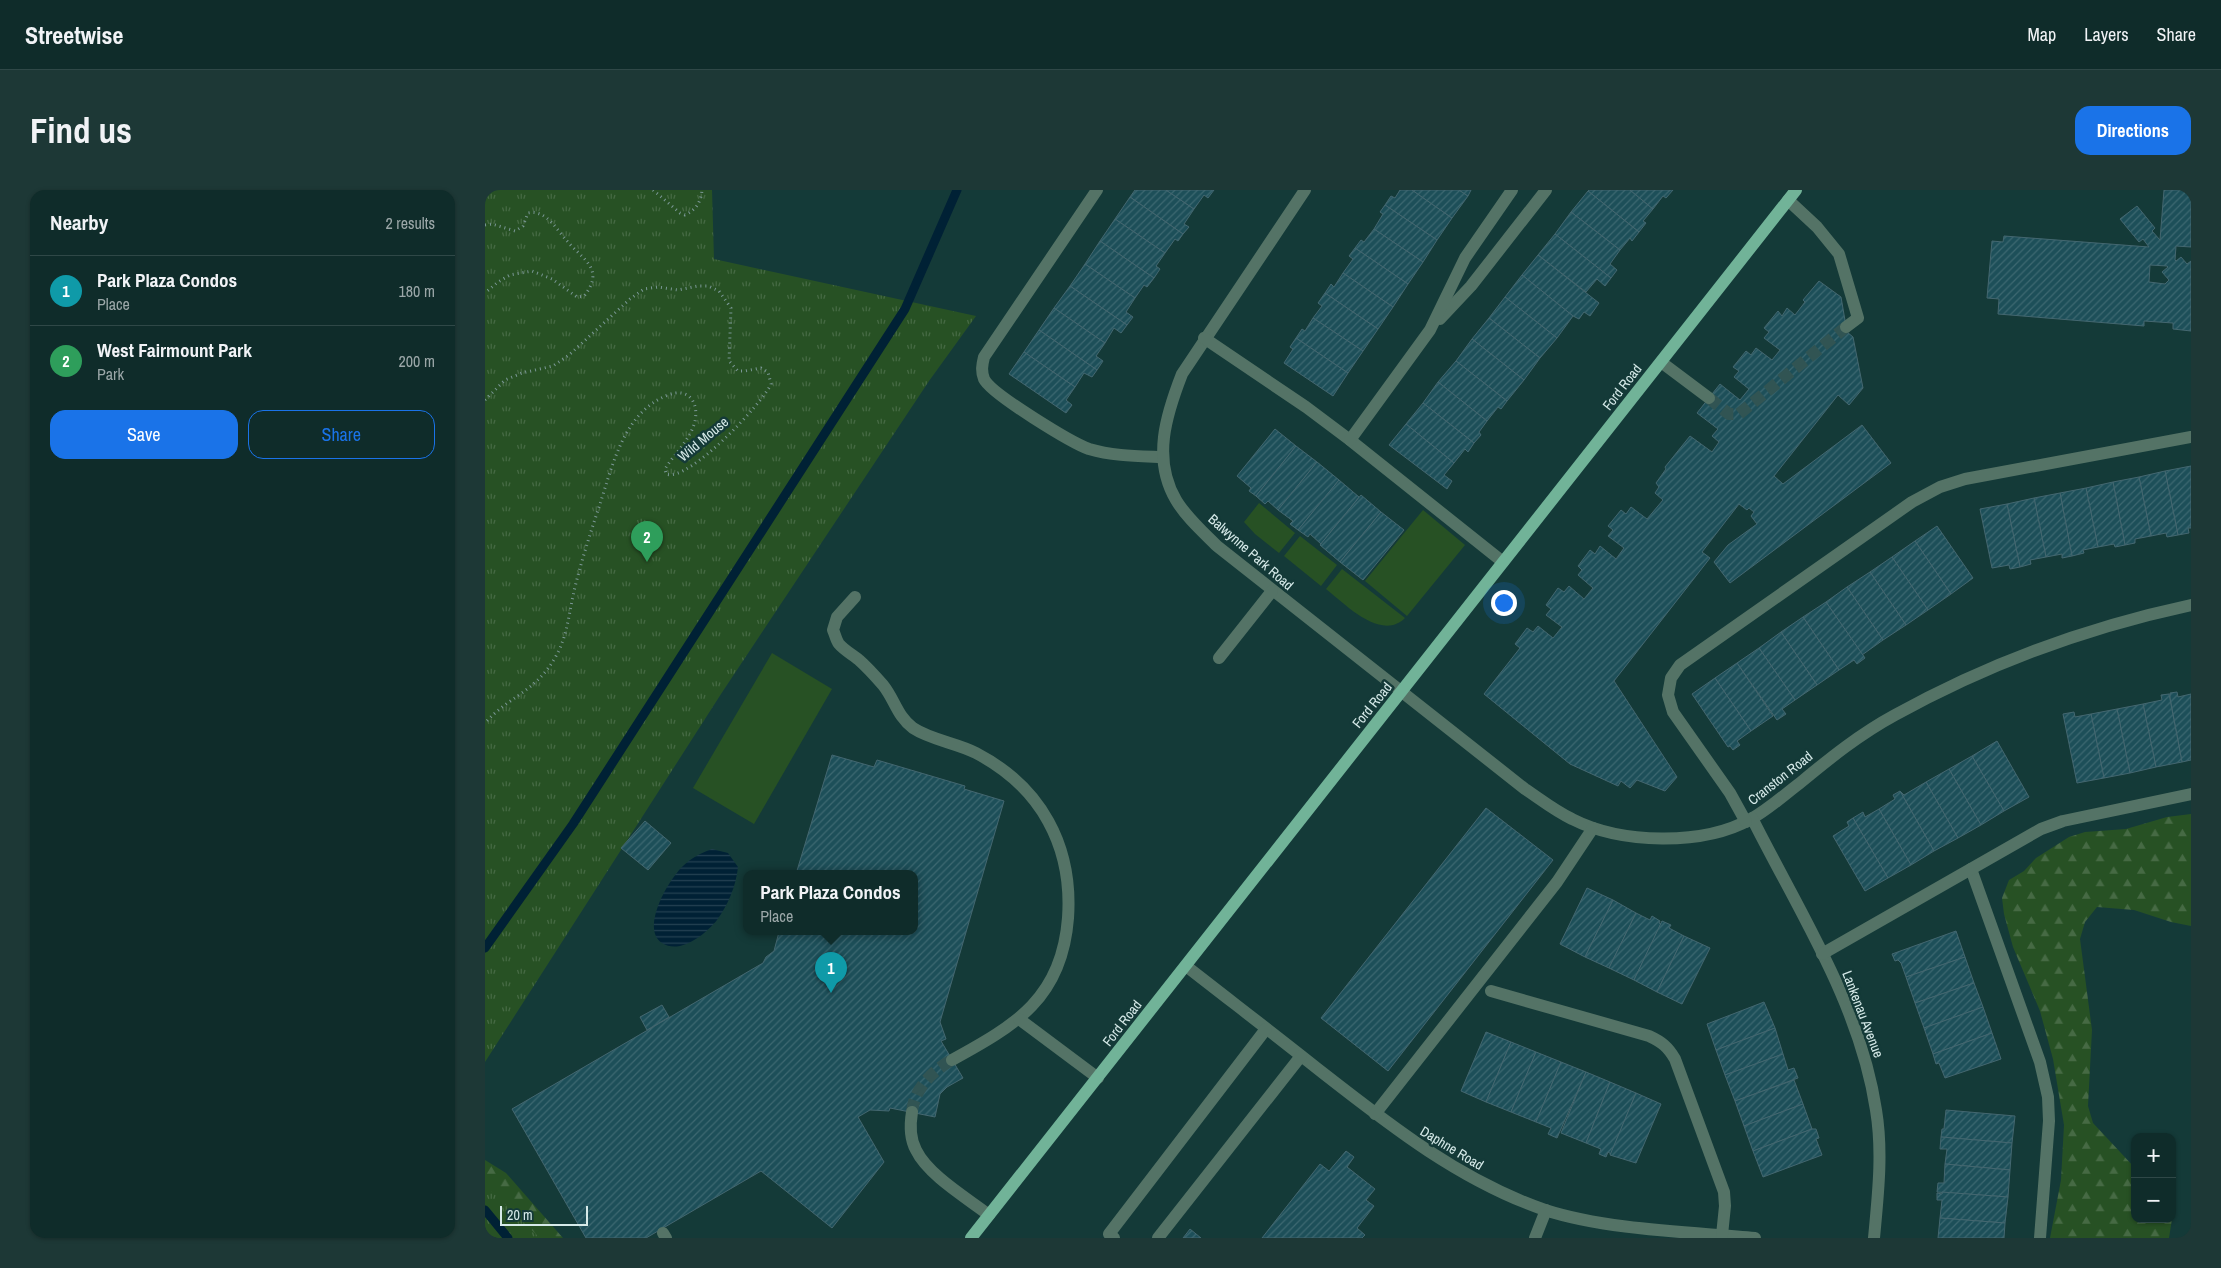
<!DOCTYPE html>
<meta charset="utf-8">
<style>
body{margin:0;font-family:"Archivo Narrow",sans-serif;background:#1d3836;color:#f1f3f6}
.controls{position:absolute;right:15px;bottom:15px;display:grid;overflow:hidden;border-radius:10px;box-shadow:0 1px 4px #0004}
.controls button{width:45px;height:45px;display:grid;place-items:center;padding:0;border:0;border-bottom:1px solid #2f4847;background:#0f2c2a;color:#f1f3f6;font:25px sans-serif}
.scale{position:absolute;left:15px;bottom:12px;width:88px;box-sizing:border-box;padding-left:5px;border:2px solid #d6eae9;border-top:0;font-size:14px;line-height:18px;white-space:nowrap;color:#d6eae9;-webkit-text-stroke:4px #143a38;paint-order:stroke}
.you{position:absolute;left:1018px;top:412px;width:18px;height:18px;margin:-12px;border:4px solid #fff;border-radius:50%;background:#1a73e8;box-shadow:0 0 0 8px #1a73e833}
.badge{display:grid;place-items:center;width:32px;height:32px;border-radius:50%;background:#1a73e8;color:#fff;font-size:16px;font-weight:700}
.pin{position:absolute;translate:-50% -41px;filter:drop-shadow(0 1px 2px #0008)}
.pin::after{content:'';position:absolute;top:26px;width:18px;height:15px;background:inherit;clip-path:polygon(0 0,100% 0,50% 100%)}
.popup{position:absolute;left:258px;top:680px;width:175px;height:65px;box-sizing:border-box;display:grid;place-content:center;border-radius:10px;background:#0f2c2a;filter:drop-shadow(0 1px 4px #0005);font-size:16px;white-space:nowrap;color:#9ba7a8}
.popup b{font-size:19px;color:#f1f3f6}
.popup::after{content:'';position:absolute;left:50%;top:100%;margin-left:-10px;border:10px solid transparent;border-top-color:#0f2c2a}
.list{margin:0;padding:0;list-style:none}
h2{display:flex;justify-content:space-between;align-items:center;height:65px;margin:0;padding:0 20px;font-size:21px}
h2 small{font-size:16px;font-weight:400;color:#9ba7a8}
.list li{display:grid;grid-template-columns:32px 1fr auto;gap:15px;align-items:center;box-sizing:border-box;height:70px;padding:0 20px;border-top:1px solid #2f4847}
.list b{display:block;font-size:19px;white-space:nowrap}
.list p{margin:0;font-size:16px;white-space:nowrap;color:#9ba7a8}
.list em{font-size:16px;font-style:normal;color:#9ba7a8}
.actions{display:flex;gap:10px;padding:15px 20px}
.actions a{flex:1;padding:11px 0;border:1px solid #1a73e8;border-radius:15px;text-align:center;font-size:18px;color:#1a73e8}
.actions .main{background:#1a73e8;color:#fff}
.map{position:relative;flex:none;width:1706px;height:1048px;overflow:hidden;border-radius:15px}
header{display:flex;align-items:center;gap:30px;box-sizing:border-box;height:70px;padding:0 25px;background:#0f2c2a;border-bottom:1px solid #2f4847}
header strong{font-size:24px}
nav{display:flex;gap:28px;margin-inline-start:auto;font-size:18px}
.intro{display:flex;align-items:center;justify-content:space-between;box-sizing:border-box;height:120px;padding:0 30px}
h1{margin:0;font-size:35px}
.button{padding:12px 22px;border-radius:15px;background:#1a73e8;color:#fff;font-size:18px;font-weight:700}
main{display:flex;gap:30px;padding:0 30px}
aside{flex:1;background:#0f2c2a;border-radius:15px;box-shadow:0 1px 4px #0004}
.map>svg:first-child{display:block}
.grass{fill:#275124}
.forest{fill:url(#forest-firs)}
.park{fill:url(#park-tufts)}
.water{fill:url(#water-rules)}
.lines{fill:none;stroke-linecap:round;stroke-linejoin:round}
.stream{stroke:#002135;stroke-width:9}
.building{fill:url(#building-hatch);stroke:#446770;fill-rule:evenodd}
.minor-tunnel{stroke:#315453;stroke-width:12;stroke-dasharray:12 6;stroke-linecap:butt}
.path{stroke:#7b9896;stroke-width:3;stroke-dasharray:1 4;stroke-linecap:butt}
.minor{stroke:#547366;stroke-width:12}
.major{stroke:#71b398;stroke-width:12}
.labels{text-anchor:middle;stroke-width:5;stroke-linejoin:round;paint-order:stroke}
.street-label{font-size:14px;fill:#d6eae9;stroke:#143a38}
</style>
<header>
<strong>Streetwise</strong>
<nav><a>Map</a><a>Layers</a><a>Share</a></nav>
</header>
<div class="intro"><h1>Find us</h1><a class="button">Directions</a></div>
<main>
<aside>
<h2>Nearby<small>2 results</small></h2>
<ul class="list">
<li><span class="badge" style="background:#0f9aa8">1</span><div><b>Park Plaza Condos</b><p>Place</p></div><em>180 m</em></li>
<li><span class="badge" style="background:#2e9e5b">2</span><div><b>West Fairmount Park</b><p>Park</p></div><em>200 m</em></li>
</ul>
<div class="actions"><a class="main">Save</a><a>Share</a></div>
</aside>
<div class="map">
<svg width="1706" height="1048" viewBox="0 0 1706 1048">
<defs>
<pattern id="forest-firs" width="22" height="20" patternUnits="userSpaceOnUse" patternTransform="scale(1.25)"><rect width="22" height="20" fill="#275124"/><path d="M5 1l3.5 6h-7zM16 11l3.5 6h-7z" fill="#466a44"/></pattern>
<pattern id="park-tufts" width="24" height="20" patternUnits="userSpaceOnUse" patternTransform="scale(1.25)"><rect width="24" height="20" fill="#275124"/><path d="M3 7l-1-3M5 7V3M7 7l1-3M15 17l-1-3M17 17v-4M19 17l1-3" fill="none" stroke="#466a44"/></pattern>
<pattern id="water-rules" width="6" height="5" patternUnits="userSpaceOnUse" patternTransform="scale(1.25)"><rect width="6" height="5" fill="#002135"/><path d="M0 2.5h6" fill="none" stroke="#244152"/></pattern>
<pattern id="building-hatch" width="6" height="6" patternUnits="userSpaceOnUse" patternTransform="scale(1.25)"><rect width="6" height="6" fill="#1d4f59"/><path d="M-1 1l2-2M0 6l6-6M5 7l2-2" fill="none" stroke="#3d6871"/></pattern>
</defs>
<rect width="100%" height="100%" fill="#143a38"/>
<g class="grass">
<path d="M774,313L810,343L794,363L770,344L759,332Z"/>
<path d="M938,320L980,355L922,426L880,391Z"/>
<path d="M815,346L852,375L836,396L799,366Z"/>
<path d="M857,379L920,428C896,452 859,413 841,399Z"/>
<path d="M287,463L347,499L269,634L208,598Z"/>
</g>
<g class="forest">
<path d="M1706,624V736L1686,732L1649,720L1612,717L1600,732L1595,749L1607,840L1603,916L1608,933L1650,978V1029H1687L1684,1048H1565L1576,990L1579,935L1568,869L1555,821L1528,757L1519,724L1517,708L1524,690L1539,681L1551,668L1584,647L1600,642L1641,639L1682,627Z"/>
<path d="M0,970L21,983L78,1048H0Z"/>
</g>
<g class="park">
<path d="M0,0H227L229,69L491,126L444,191L236,504L0,872Z"/>
<path d="M0,995L55,1048H0Z"/>
</g>
<path class="water" d="M227,659L243,663L253,677C251,696 243,715 232,730C221,744 195,765 177,753C155,738 184,689 198,676C206,668 216,663 227,659Z"/>
<g class="lines">
<g class="stream">
<path d="M0,758L88,634L420,119L472,0"/>
<path d="M0,1020L23,1048"/>
</g>
</g>
<g class="building">
<path d="M650,0H681L709,19L699,34L704,37L698,44L645,7Z"/>
<path d="M681,0H729L723,8L719,5L709,19Z"/>
<path d="M915,0H927L967,28L952,50L900,15L906,6L910,8Z"/>
<path d="M927,0H974L983,6L967,28Z"/>
<path d="M974,0H986L983,6Z"/>
<path d="M1104,0H1145L1168,19L1158,31L1161,33L1154,42L1103,1Z"/>
<path d="M1145,0H1188L1181,8L1178,6L1168,19Z"/>
<path d="M1679,0H1706V57L1691,56L1690,70L1691,71L1696,67L1702,74L1706,71V141L1688,139V133L1659,131V136L1513,124L1514,109L1502,108L1507,51L1518,52L1519,46L1664,57L1658,49L1654,52L1635,29L1652,16L1670,38L1667,41L1675,50ZM1665,75L1682,76L1683,77L1677,82L1684,90L1680,94L1664,92Z"/>
<path d="M1103,1L1154,42L1147,51L1145,48L1135,60L1086,22Z"/>
<path d="M645,7L698,44L693,51L690,49L680,63L630,29Z"/>
<path d="M900,15L952,50L938,72L889,39L898,24L895,22Z"/>
<path d="M1086,22L1135,60L1125,74L1132,80L1126,88L1070,44Z"/>
<path d="M630,29L680,63L671,76L675,79L669,88L615,51Z"/>
<path d="M889,39L938,72L923,94L870,58L876,50L879,52Z"/>
<path d="M1070,44L1126,88L1120,96L1112,89L1101,102L1053,65Z"/>
<path d="M615,51L669,88L662,97L659,95L650,108L600,74Z"/>
<path d="M870,58L923,94L908,117L858,83L868,69L864,66Z"/>
<path d="M1053,65L1114,113L1105,126L1099,122L1094,129L1088,126L1037,85Z"/>
<path d="M600,74L650,108L641,122L648,127L642,135L585,96Z"/>
<path d="M858,83L908,117L893,139L840,103L846,94L849,97Z"/>
<path d="M1037,85L1088,126L1072,148L1020,107Z"/>
<path d="M1334,91L1356,107L1362,142L1368,147L1378,198L1364,215L1353,205L1289,286L1298,294L1377,235L1406,273L1245,393L1229,372L1243,355L1272,334L1266,326L1269,322L1264,318L1262,320L1254,314L1217,362L1225,368L1129,491L1192,587L1180,601L1152,590L1145,598L1136,591L1133,596L1085,574L999,504L1035,458L1030,454L1042,438L1048,442L1053,436L1068,448L1077,437L1061,425L1066,419L1061,415L1073,398L1079,402L1084,396L1099,409L1108,398L1093,385L1097,380L1093,376L1105,360L1110,364L1115,356L1131,369L1139,358L1123,346L1128,340L1123,336L1136,320L1141,324L1146,317L1162,329L1178,310L1170,303L1174,297L1171,293L1181,279L1180,277L1205,246L1227,262L1234,252L1227,246L1233,239L1212,223L1235,194L1255,210L1264,199L1249,187L1254,181L1248,177L1261,161L1266,165L1271,158L1287,170L1295,160L1279,148L1284,142L1279,138L1293,121L1297,126L1302,118L1310,125L1320,112L1318,110Z"/>
<path d="M585,96L642,135L636,143L629,138L620,153L569,118Z"/>
<path d="M840,103L893,139L878,161L828,128L837,116L833,113Z"/>
<path d="M1020,107L1072,148L1055,168L1004,128Z"/>
<path d="M569,118L620,153L611,166L618,171L612,180L554,140Z"/>
<path d="M828,128L878,161L863,183L811,148L817,139L820,141Z"/>
<path d="M1004,128L1055,168L1039,190L987,149Z"/>
<path d="M554,140L612,180L607,187L599,183L590,197L539,162Z"/>
<path d="M811,148L863,183L848,206L799,173L808,159L805,157Z"/>
<path d="M987,149L1039,190L1022,211L971,171Z"/>
<path d="M539,162L590,197L581,210L587,215L581,223L524,184Z"/>
<path d="M971,171L1022,211L1016,219L1013,217L1002,231L953,192Z"/>
<path d="M953,192L1002,231L994,242L996,245L989,253L938,213Z"/>
<path d="M938,213L989,253L983,262L980,259L969,273L921,234Z"/>
<path d="M921,234L969,273L959,285L967,291L962,299L904,255Z"/>
<path d="M790,239L811,256L771,306L764,301L766,298L752,286Z"/>
<path d="M811,256L832,272L793,320L783,311L780,314L771,306Z"/>
<path d="M832,272L854,290L813,340L805,334L808,331L793,320Z"/>
<path d="M1706,276V338H1703L1704,343L1693,345L1680,281Z"/>
<path d="M1680,281L1693,345L1682,347L1681,343L1666,346L1654,287Z"/>
<path d="M1654,287L1666,346L1650,349V353L1640,355L1628,292Z"/>
<path d="M854,290L874,307L836,354L825,344L823,347L813,340Z"/>
<path d="M1628,292L1640,355L1630,357L1629,354L1613,357L1601,298Z"/>
<path d="M1601,298L1613,357L1598,360L1599,363L1587,366L1575,303Z"/>
<path d="M1575,303L1587,366L1577,368V364L1561,367L1549,308Z"/>
<path d="M876,305L896,322L855,372L835,355Z"/>
<path d="M1549,308L1561,367L1545,370L1546,374L1535,377L1522,314Z"/>
<path d="M1522,314L1535,377L1525,379L1524,375L1507,378L1495,319Z"/>
<path d="M896,322L919,340L878,390L855,372Z"/>
<path d="M1452,336L1488,388L1466,404L1430,351Z"/>
<path d="M1430,351L1466,404L1443,420L1407,367Z"/>
<path d="M1407,367L1443,420L1421,435L1385,382Z"/>
<path d="M1385,382L1421,435L1398,450L1362,397Z"/>
<path d="M1362,397L1398,450L1377,465L1341,412Z"/>
<path d="M1341,412L1380,468L1372,474L1369,470L1354,480L1318,427Z"/>
<path d="M1318,427L1354,480L1332,495L1296,442Z"/>
<path d="M1296,442L1332,495L1310,510L1274,458Z"/>
<path d="M1274,458L1310,510L1297,519L1301,524L1292,530L1252,473Z"/>
<path d="M1252,473L1288,526L1266,541L1230,488Z"/>
<path d="M1230,488L1266,541L1252,551L1255,555L1248,560L1245,556L1243,557L1207,504Z"/>
<path d="M1692,502L1693,507L1706,504V570L1697,572L1685,508V503Z"/>
<path d="M1684,504L1697,572L1671,577L1658,514L1677,510L1676,505Z"/>
<path d="M1658,514L1671,577L1645,583L1632,519Z"/>
<path d="M1632,519L1645,583L1619,588L1606,524Z"/>
<path d="M1589,522L1590,527L1606,524L1619,588L1592,593L1578,524Z"/>
<path d="M1512,551L1544,607L1519,621L1487,566Z"/>
<path d="M347,565L389,577L392,570L480,596L479,599L519,611L455,832L461,849L456,851L478,888L462,897L455,904L450,927L405,918L404,921L385,920L373,927L399,972L347,1038L276,981L161,1048H101L27,919L278,773L281,767L289,761L294,742H430V684H311Z"/>
<path d="M1487,566L1519,621L1496,635L1464,579Z"/>
<path d="M1464,579L1496,635L1473,648L1441,592Z"/>
<path d="M1441,592L1473,648L1449,661L1415,601L1419,605Z"/>
<path d="M1415,601L1449,661L1426,675L1394,619L1410,609L1408,605Z"/>
<path d="M1001,618L1068,670L903,881L836,828Z"/>
<path d="M1394,619L1426,675L1403,688L1368,628L1378,622L1380,627Z"/>
<path d="M1368,628L1403,688L1380,701L1348,646L1364,636L1362,632Z"/>
<path d="M160,631L186,653L163,680L136,658Z"/>
<path d="M1102,698L1128,710L1100,767L1075,754Z"/>
<path d="M1128,710L1151,723L1124,778L1100,767Z"/>
<path d="M1151,723L1165,730L1167,726L1175,731L1174,733L1176,734L1149,790L1124,778Z"/>
<path d="M1177,731L1186,735L1184,738L1199,746L1172,802L1149,790Z"/>
<path d="M1471,741L1480,767L1421,787L1416,773L1413,770L1410,771L1407,764Z"/>
<path d="M1199,746L1225,758L1197,814L1172,802Z"/>
<path d="M1480,767L1489,793L1430,813L1421,787Z"/>
<path d="M1489,793L1498,817L1439,838L1430,813Z"/>
<path d="M1279,812L1290,838L1231,860L1222,834Z"/>
<path d="M177,815L184,827L162,840L155,827Z"/>
<path d="M1498,817L1507,843L1448,864L1439,838Z"/>
<path d="M1290,838L1298,864L1240,885L1231,860Z"/>
<path d="M1001,842L1026,852L1001,912L976,901Z"/>
<path d="M1507,843L1516,869L1460,888L1454,873L1451,874L1448,864Z"/>
<path d="M1026,852L1051,862L1026,922L1001,912Z"/>
<path d="M1051,862L1076,872L1051,932L1026,922Z"/>
<path d="M1298,864L1303,880L1309,878L1313,888L1250,911L1240,885Z"/>
<path d="M1076,872L1101,882L1072,948L1063,944L1066,938L1051,932Z"/>
<path d="M1101,882L1125,892L1101,953L1076,943Z"/>
<path d="M1309,890L1318,914L1259,936L1250,911Z"/>
<path d="M1125,892L1151,903L1126,964L1123,962L1121,967L1114,964L1116,959L1101,953Z"/>
<path d="M1151,903L1176,914L1151,973L1125,965Z"/>
<path d="M1318,914L1327,939L1268,961L1259,936Z"/>
<path d="M1461,920L1530,926L1527,953L1456,947L1457,939H1459Z"/>
<path d="M1327,939H1331L1334,948L1331,949L1337,965L1278,987L1268,961Z"/>
<path d="M1456,947L1527,953L1525,980L1460,974L1462,959H1455Z"/>
<path d="M861,961L869,967L862,977L890,999L881,1010L889,1016L872,1038L880,1045L877,1048H777L835,974L844,981Z"/>
<path d="M1460,974L1525,980L1523,1007L1452,1002L1453,993H1459Z"/>
<path d="M1457,1002L1523,1007L1520,1033L1455,1028L1457,1010H1452V1003L1457,1004Z"/>
<path d="M1455,1028L1520,1033L1519,1048H1453Z"/>
<path d="M705,1039L716,1048H698Z"/>
</g>
<g class="lines">
<g class="minor-tunnel">
<path d="M1224,208L1244,224H1254L1361,137"/>
<path d="M427,922C429,899 448,880 467,870"/>
</g>
<g class="path">
<path d="M168,0L195,23L200,25C211,20 216,12 217,0"/>
<path d="M0,35L7,34L30,41L38,36L43,23C61,19 72,40 82,51C97,69 121,79 99,106L92,107L67,89L47,81L25,85L13,92L0,103"/>
<path d="M0,210L20,190L37,183L68,176L84,165L145,109L159,99L173,97L193,100L213,96H223L234,101L246,118L244,171L253,181H260L276,178L283,182L286,194C277,214 203,293 181,284L180,279C189,264 206,249 210,231C214,212 203,197 183,205C139,222 128,274 115,314C106,341 97,369 90,397C84,421 83,445 71,466C51,502 24,506 0,533"/>
</g>
<g class="minor">
<path d="M612,0L499,167C497,175 496,181 499,189C506,204 587,253 604,259C628,266 652,266 677,267"/>
<path d="M820,0L697,184C681,225 667,269 691,310C701,327 718,342 732,356L1040,599C1055,609 1070,621 1087,629C1136,654 1218,656 1266,629C1284,619 1299,605 1315,593C1345,568 1375,544 1410,525C1502,474 1603,437 1706,415"/>
<path d="M1303,10L1332,37L1354,64L1373,128L1361,137"/>
<path d="M955,129L986,96L1061,0"/>
<path d="M719,148L821,217L865,250L1018,372"/>
<path d="M1176,172L1224,208"/>
<path d="M865,250L945,140L980,68L1027,0"/>
<path d="M370,407L352,427L348,440C350,444 351,450 354,454C359,460 368,465 374,470C383,478 391,487 398,495C410,510 412,526 428,538C446,550 472,553 491,563C556,597 588,656 583,728C577,808 531,835 467,870"/>
<path d="M734,468L787,401"/>
<path d="M1267,628C1314,722 1375,814 1391,920C1398,962 1393,1005 1389,1048"/>
<path d="M1261,632L1245,603L1188,522L1183,505L1186,488L1195,475L1427,312L1455,297L1480,289L1706,247"/>
<path d="M1486,679L1555,872L1563,907L1564,931L1555,1048"/>
<path d="M1337,764L1556,639L1578,631L1706,604"/>
<path d="M701,776C747,812 793,847 838,883C907,937 976,991 1060,1020C1122,1040 1205,1042 1270,1048"/>
<path d="M1006,801L1164,846C1177,852 1183,857 1190,869L1239,1002L1240,1016L1237,1045"/>
<path d="M534,829L613,888"/>
<path d="M427,922C425,934 425,949 431,960C443,985 482,1008 504,1025"/>
<path d="M890,924L1072,692L1108,638"/>
<path d="M178,1043L181,1048"/>
<path d="M629,1048L624,1044L781,839"/>
<path d="M673,1048L816,866"/>
<path d="M1050,1048L1061,1020"/>
</g>
<path class="major" d="M486,1048L1311,0"/>
</g>
<g class="labels">
<g class="street-label">
<text transform="translate(1137 197) rotate(-52)" y="5">Ford Road</text>
<text transform="translate(218 249) rotate(-40)" y="5">Wild Mouse</text>
<text transform="translate(766 362) rotate(41)" y="5">Balwynne Park Road</text>
<text transform="translate(887 515) rotate(-51)" y="5">Ford Road</text>
<text transform="translate(1295 588) rotate(-38)" y="5">Cranston Road</text>
<text transform="translate(1378 824) rotate(69)" y="5">Lankenau Avenue</text>
<text transform="translate(637 833) rotate(-52)" y="5">Ford Road</text>
<text transform="translate(967 958) rotate(31)" y="5">Daphne Road</text>
</g>
</g>
</svg>
<div class="controls">
<button>+</button>
<button>−</button>
</div>
<div class="scale">20 m</div>
<div class="you"></div>
<div class="pin badge" style="left:346px;top:803px;background:#0f9aa8">1</div>
<div class="popup"><b>Park Plaza Condos</b>Place</div>
<div class="pin badge" style="left:162px;top:372px;background:#2e9e5b">2</div>
</div>
</main>
